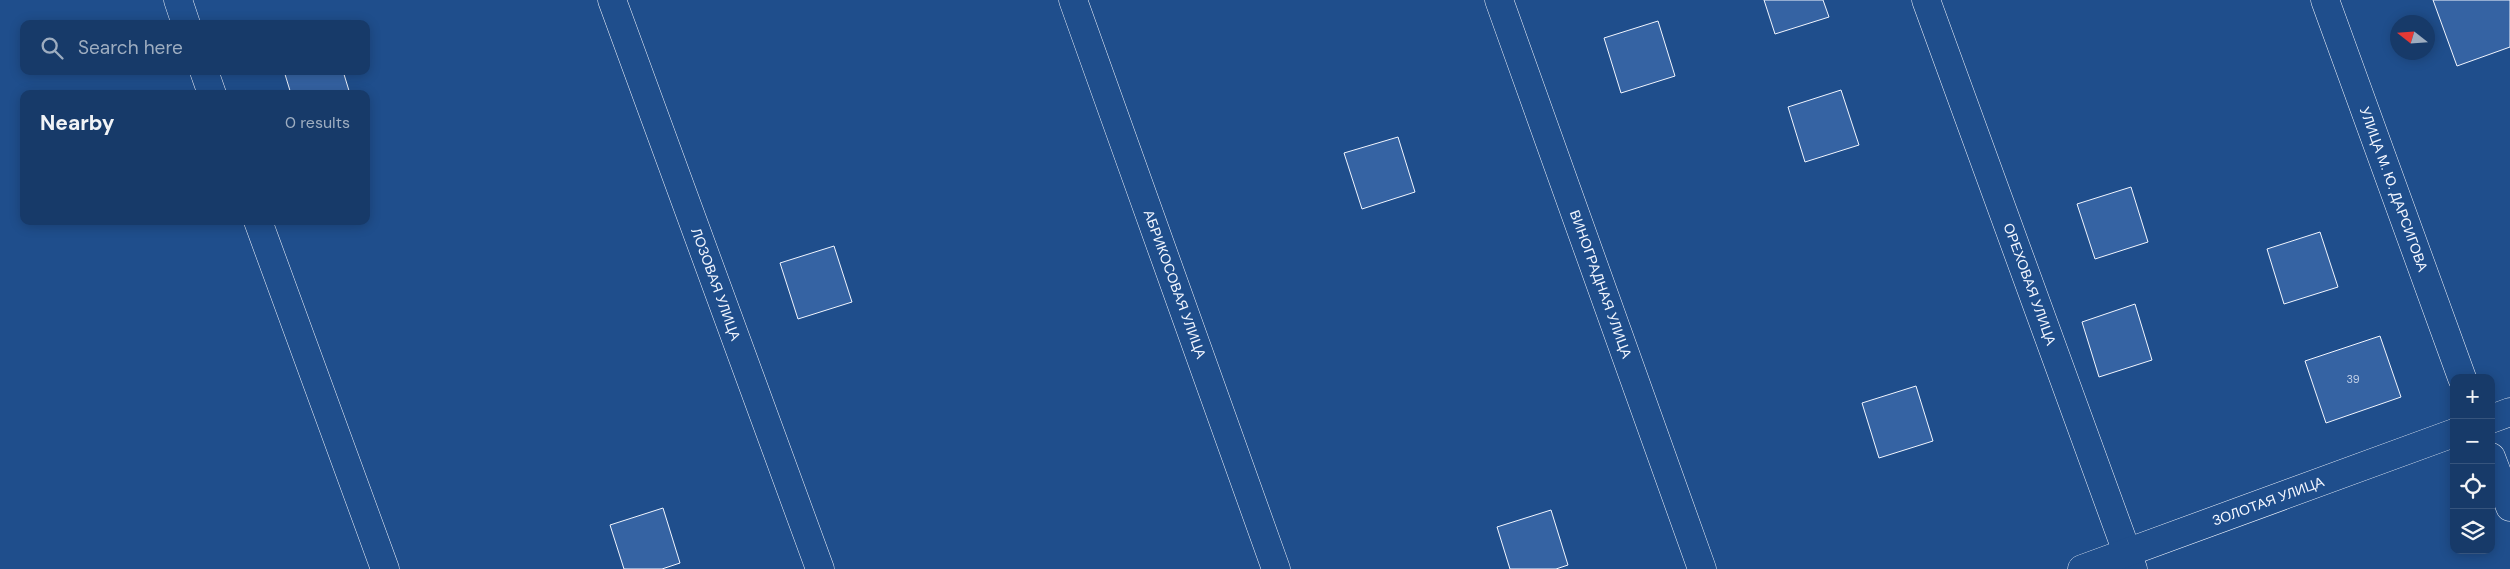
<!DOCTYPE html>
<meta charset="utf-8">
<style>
body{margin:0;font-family:"DM Sans",sans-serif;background:#20416f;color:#f1f3f6}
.controls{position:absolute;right:15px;bottom:15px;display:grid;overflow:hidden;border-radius:10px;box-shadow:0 2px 12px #0003}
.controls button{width:45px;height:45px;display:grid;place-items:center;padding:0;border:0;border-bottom:1px solid #36547d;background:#173a69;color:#f1f3f6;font:25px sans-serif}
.compass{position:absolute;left:2390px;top:15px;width:45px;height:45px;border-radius:50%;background:#173a69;box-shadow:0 2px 12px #0003;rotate:287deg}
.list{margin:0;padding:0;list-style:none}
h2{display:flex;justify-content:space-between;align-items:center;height:65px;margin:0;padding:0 20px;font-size:21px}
h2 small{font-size:16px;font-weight:400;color:#9eadc0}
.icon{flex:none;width:28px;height:28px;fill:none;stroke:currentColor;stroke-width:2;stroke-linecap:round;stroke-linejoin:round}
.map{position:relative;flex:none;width:2510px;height:569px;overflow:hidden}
.search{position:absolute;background:#173a69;box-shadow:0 2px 12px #0003;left:20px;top:20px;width:350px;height:55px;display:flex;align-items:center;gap:12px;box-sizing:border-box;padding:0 18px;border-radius:10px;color:#9eadc0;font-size:19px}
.panel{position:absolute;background:#173a69;box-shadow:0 2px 12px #0003;left:20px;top:90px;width:350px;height:135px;border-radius:10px}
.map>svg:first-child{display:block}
.building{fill:#3563a3;stroke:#f2f6ff}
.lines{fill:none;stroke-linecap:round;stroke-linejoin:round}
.street-casing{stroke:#f2f6ff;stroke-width:29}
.street{stroke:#1f4e8c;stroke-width:28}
.labels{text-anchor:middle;stroke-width:4;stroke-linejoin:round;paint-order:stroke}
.number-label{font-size:11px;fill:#c3d1e8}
.street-label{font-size:14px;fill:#f2f6ff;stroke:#1f4e8c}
</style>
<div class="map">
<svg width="2510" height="569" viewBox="0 0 2510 569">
<rect width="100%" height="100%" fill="#1f4e8c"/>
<g class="building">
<path d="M1764,0H1823L1829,17L1775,34Z"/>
<path d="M2433,0H2510V47L2457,66Z"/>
<path d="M1658,21L1675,76L1621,93L1604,38Z"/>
<path d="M284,71H343L350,94H291Z"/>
<path d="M1841,90L1859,145L1805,162L1788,107Z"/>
<path d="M1398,137L1415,192L1362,209L1344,153Z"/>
<path d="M2131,187L2148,242L2095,259L2077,204Z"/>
<path d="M2320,232L2338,287L2284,304L2267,249Z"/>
<path d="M834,246L852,302L798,319L780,263Z"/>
<path d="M2135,304L2152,360L2099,377L2082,322Z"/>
<path d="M2380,336L2401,397L2326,423L2305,361Z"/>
<path d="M1916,386L1933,441L1879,458L1862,403Z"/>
<path d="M663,508L680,563L662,569H624L610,525Z"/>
<path d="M1551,510L1568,565L1556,569H1510L1497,527Z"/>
</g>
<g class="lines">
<g class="street-casing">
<g id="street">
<path d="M178,0L186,24"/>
<path d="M612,0L820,569"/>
<path d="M1073,0L1276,569"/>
<path d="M1499,0L1702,569"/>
<path d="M1926,0L2133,569"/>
<path d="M2325,0L2462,378"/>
<path d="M204,71L212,94"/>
<path d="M258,221L385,569"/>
<path d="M2491,419L2510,412"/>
<path d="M2491,457L2510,507"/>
<path d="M2082,569L2454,433"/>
</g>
</g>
<use href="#street" class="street"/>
</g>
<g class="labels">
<g class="number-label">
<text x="2353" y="383">39</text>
</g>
<g class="street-label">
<text transform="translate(2394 189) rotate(70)" y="5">УЛИЦА М. Ю. ДАРСИГОВА</text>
<text transform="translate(716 284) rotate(70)" y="5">ЛОЗОВАЯ УЛИЦА</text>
<text transform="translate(1175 284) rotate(70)" y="5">АБРИКОСОВАЯ УЛИЦА</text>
<text transform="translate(1601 284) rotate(70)" y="5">ВИНОГРАДНАЯ УЛИЦА</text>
<text transform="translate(2030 284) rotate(70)" y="5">ОРЕХОВАЯ УЛИЦА</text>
<text transform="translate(2268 501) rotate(-20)" y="5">ЗОЛОТАЯ УЛИЦА</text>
</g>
</g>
</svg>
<div class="controls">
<button>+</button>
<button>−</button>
<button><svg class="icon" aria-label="locate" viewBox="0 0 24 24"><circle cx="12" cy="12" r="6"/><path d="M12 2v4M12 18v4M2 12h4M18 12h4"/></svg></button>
<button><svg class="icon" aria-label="layers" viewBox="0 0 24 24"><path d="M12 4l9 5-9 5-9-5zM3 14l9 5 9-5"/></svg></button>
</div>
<svg class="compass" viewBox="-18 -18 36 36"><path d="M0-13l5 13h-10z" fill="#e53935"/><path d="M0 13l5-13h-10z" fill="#9eadc0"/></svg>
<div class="search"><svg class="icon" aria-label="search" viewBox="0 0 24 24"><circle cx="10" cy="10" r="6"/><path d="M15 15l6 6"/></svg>Search here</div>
<section class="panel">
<h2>Nearby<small>0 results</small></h2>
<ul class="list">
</ul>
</section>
</div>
